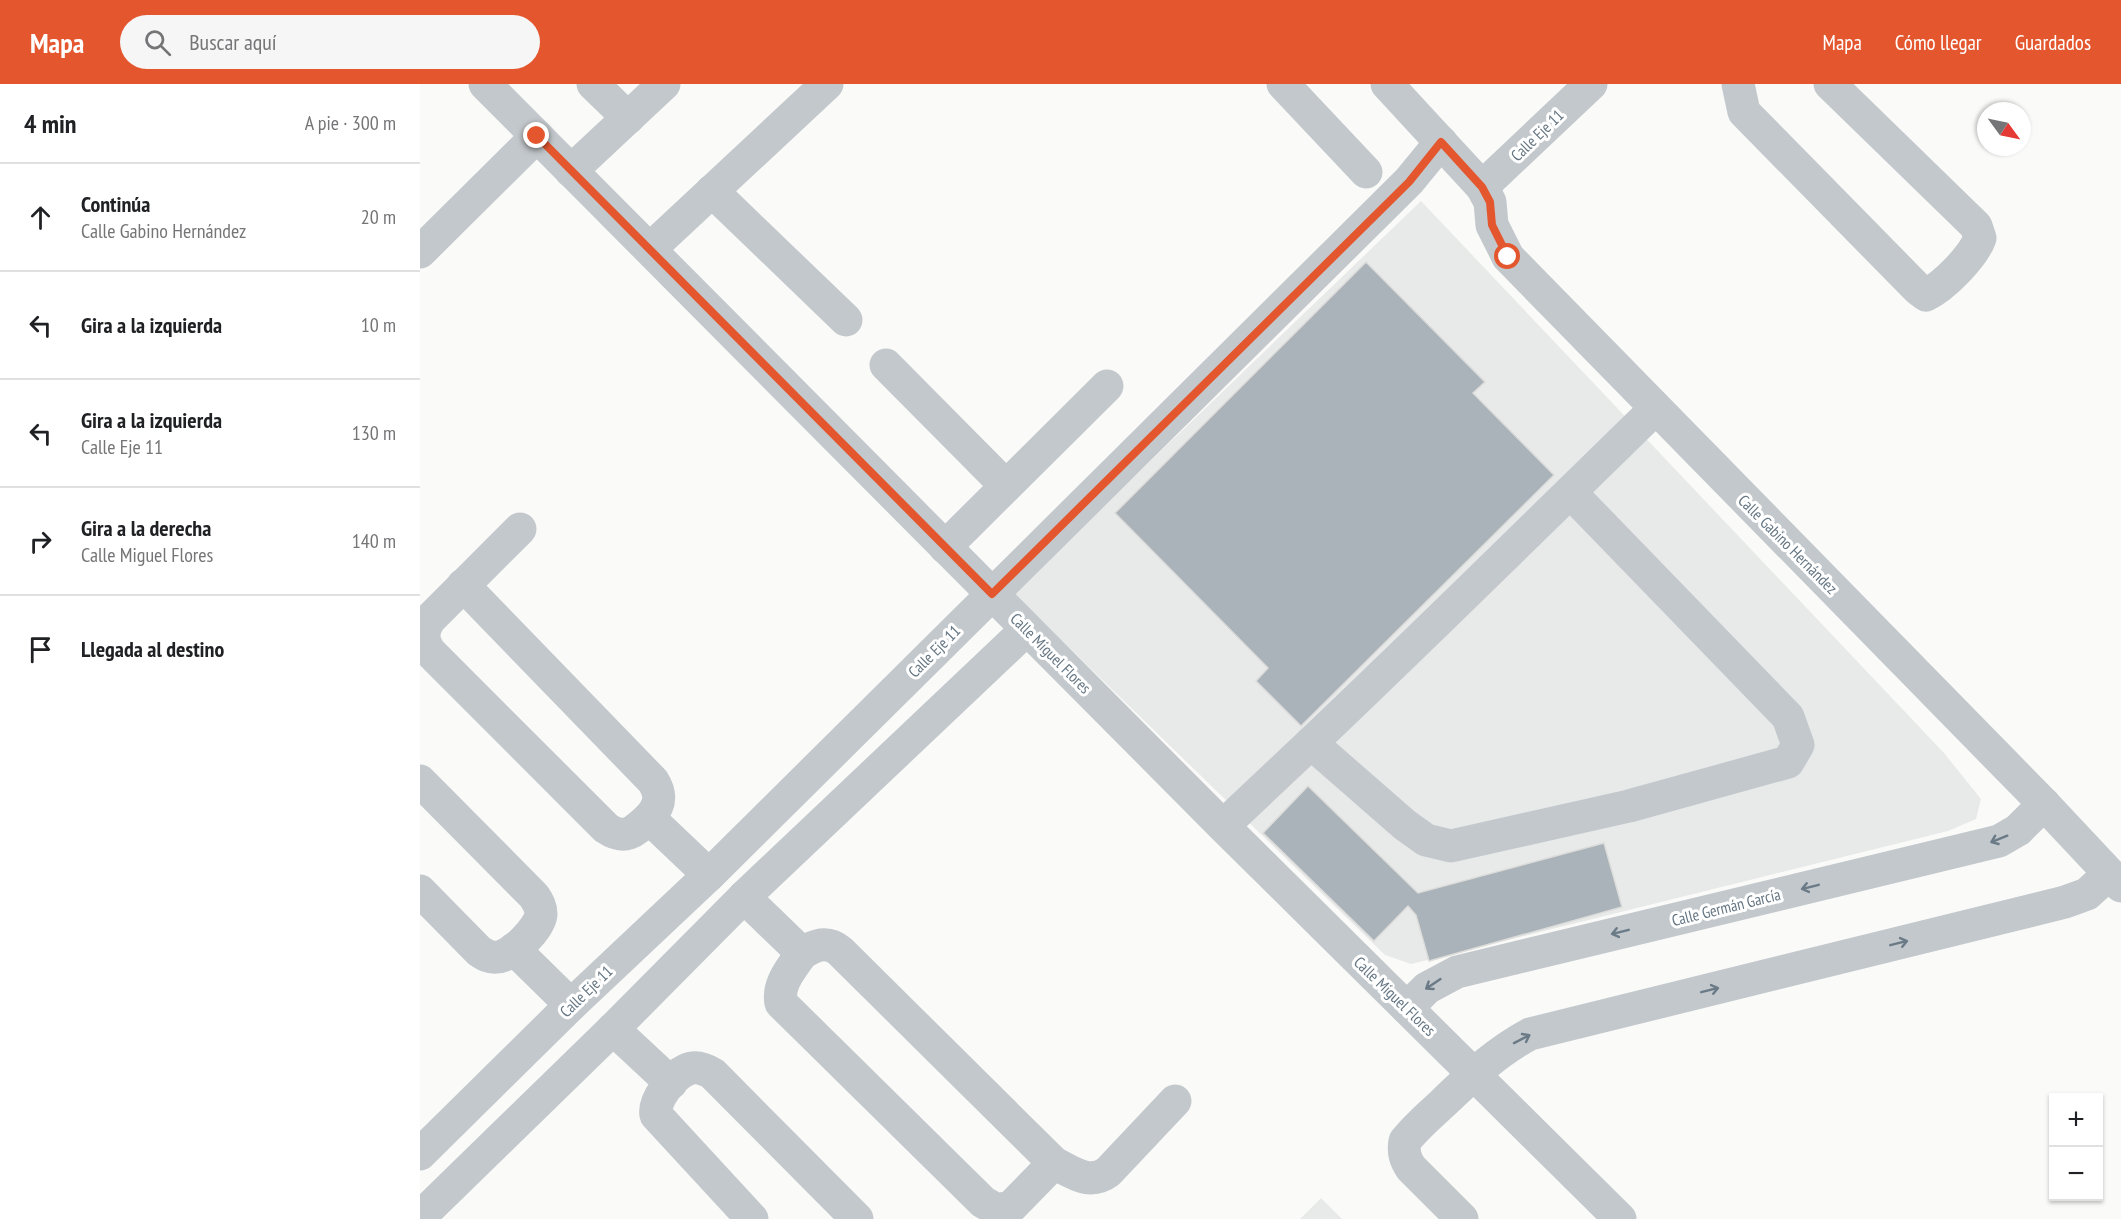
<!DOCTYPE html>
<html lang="es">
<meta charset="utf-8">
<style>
body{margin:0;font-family:"PT Sans Narrow",sans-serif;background:#f6f6f6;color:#202124}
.controls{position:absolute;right:18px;bottom:18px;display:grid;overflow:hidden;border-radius:0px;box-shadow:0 2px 4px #0004}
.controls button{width:54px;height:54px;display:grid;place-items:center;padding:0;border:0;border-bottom:2px solid #e0e0e0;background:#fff;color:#202124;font:30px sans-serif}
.compass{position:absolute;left:1557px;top:18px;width:54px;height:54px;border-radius:50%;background:#fff;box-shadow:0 2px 4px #0004;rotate:123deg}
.stop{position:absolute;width:18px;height:18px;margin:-14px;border:4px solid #e4572e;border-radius:50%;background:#fff}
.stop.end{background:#e4572e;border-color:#fff;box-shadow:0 2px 6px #0008}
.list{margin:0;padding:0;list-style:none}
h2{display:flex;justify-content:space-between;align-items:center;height:78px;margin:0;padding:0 24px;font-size:26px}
h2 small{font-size:20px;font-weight:400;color:#757577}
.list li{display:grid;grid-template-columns:39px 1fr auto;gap:18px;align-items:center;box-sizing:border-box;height:108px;padding:0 24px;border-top:2px solid #e0e0e0}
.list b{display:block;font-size:22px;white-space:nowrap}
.list p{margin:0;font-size:20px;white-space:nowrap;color:#757577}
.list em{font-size:20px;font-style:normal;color:#757577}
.icon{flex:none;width:33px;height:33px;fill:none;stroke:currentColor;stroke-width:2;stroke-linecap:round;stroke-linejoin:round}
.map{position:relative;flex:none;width:1701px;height:1135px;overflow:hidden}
header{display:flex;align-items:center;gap:36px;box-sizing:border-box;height:84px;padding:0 30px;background:#e4572e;color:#fff}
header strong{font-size:28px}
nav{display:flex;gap:33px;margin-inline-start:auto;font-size:21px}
.search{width:420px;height:54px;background:#f6f6f6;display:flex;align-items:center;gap:15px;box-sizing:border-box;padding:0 21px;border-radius:33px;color:#757577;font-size:22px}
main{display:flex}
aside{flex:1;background:#fff}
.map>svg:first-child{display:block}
.built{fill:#e8e9e9}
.building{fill:#aab3b9;stroke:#dcdcda;stroke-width:1.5}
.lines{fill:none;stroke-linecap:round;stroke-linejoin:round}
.minor{stroke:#c3c8cc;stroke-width:33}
.oneway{stroke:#6a7a87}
.route{stroke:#e4572e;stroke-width:8}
.labels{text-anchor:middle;stroke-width:6;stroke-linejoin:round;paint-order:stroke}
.street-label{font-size:16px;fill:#657683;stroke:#fff}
</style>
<header>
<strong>Mapa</strong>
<div class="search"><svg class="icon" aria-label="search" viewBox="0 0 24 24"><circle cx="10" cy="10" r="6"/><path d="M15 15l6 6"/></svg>Buscar aquí</div>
<nav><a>Mapa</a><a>Cómo llegar</a><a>Guardados</a></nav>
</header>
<main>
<aside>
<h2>4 min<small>A pie · 300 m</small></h2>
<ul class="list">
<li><svg class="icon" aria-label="ahead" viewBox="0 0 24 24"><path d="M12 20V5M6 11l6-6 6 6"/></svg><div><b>Continúa</b><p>Calle Gabino Hernández</p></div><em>20 m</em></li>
<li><svg class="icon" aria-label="left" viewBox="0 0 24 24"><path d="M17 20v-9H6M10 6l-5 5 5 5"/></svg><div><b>Gira a la izquierda</b></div><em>10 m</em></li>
<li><svg class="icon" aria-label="left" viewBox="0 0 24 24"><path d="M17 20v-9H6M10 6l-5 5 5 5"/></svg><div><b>Gira a la izquierda</b><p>Calle Eje 11</p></div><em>130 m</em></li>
<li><svg class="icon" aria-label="right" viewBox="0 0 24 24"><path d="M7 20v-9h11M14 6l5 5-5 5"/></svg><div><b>Gira a la derecha</b><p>Calle Miguel Flores</p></div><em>140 m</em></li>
<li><svg class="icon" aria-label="arrive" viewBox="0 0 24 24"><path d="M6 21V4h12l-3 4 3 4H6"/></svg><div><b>Llegada al destino</b></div></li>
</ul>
</aside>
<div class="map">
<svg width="1701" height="1135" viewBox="0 0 1701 1135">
<rect width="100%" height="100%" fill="#fafaf8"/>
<g class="built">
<path d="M1001,117L1524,669L1561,715L1556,735L1528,747L991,880L965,871L593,509Z"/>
<path d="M901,1114L922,1135H880Z"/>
</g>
<g class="building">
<path d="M946,178L1065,298L1053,309L1134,391L881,642L836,597L848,584L695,429Z"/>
<path d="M888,702L998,809L1184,759L1202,823L1009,877L996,831L988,822L954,857L843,749Z"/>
</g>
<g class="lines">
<g class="minor">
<path d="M65,0L803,742L1200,1135"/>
<path d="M173,0L208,34"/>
<path d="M863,0L946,88"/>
<path d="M967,0L1062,103L1070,118L1072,141L1088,173L1624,720L1701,802"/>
<path d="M1318,0L1324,28L1498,205L1506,211C1524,202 1553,173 1560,154L1556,142L1410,0"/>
<path d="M151,87L244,0"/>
<path d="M1062,103L1171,0"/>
<path d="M292,107L426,236"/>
<path d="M230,165L407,0"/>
<path d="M0,168L117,52"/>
<path d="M466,281L586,402"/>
<path d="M1150,408L1368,633L1378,661L1368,678L1209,722L1031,762L1006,756L985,741L891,659C1007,549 1120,437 1235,325"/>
<path d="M100,445L10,535C2,547 2,556 10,568L186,744C205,757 214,748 229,734"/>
<path d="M525,463L687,302"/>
<path d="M43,501L233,697C242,711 240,722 229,734L289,791"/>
<path d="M0,697L114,812C118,818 121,823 121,830C120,844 91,873 77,873C70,874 65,871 59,867L0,807"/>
<path d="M803,742L891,659"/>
<path d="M324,813L382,869C396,861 407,856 420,867L634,1079C652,1088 669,1102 688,1088L755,1017"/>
<path d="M94,865L151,921"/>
<path d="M382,869C372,884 357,900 361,919L563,1118L577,1126L591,1123L634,1079"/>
<path d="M987,924L1007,904L1037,888L1579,757L1598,746L1624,720"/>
<path d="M193,945L251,999"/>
<path d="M0,1070L151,921L289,791L989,97L1021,58"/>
<path d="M0,1133L193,945L324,813L607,545"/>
<path d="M332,1135L236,1031C233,1016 253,992 266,986C276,981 285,985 293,990L437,1135"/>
<path d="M1042,1135L991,1084C985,1075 983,1068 985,1057C996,1043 1009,1032 1022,1020C1049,994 1076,968 1110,950L1645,818L1667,810L1689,790"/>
</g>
</g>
<defs><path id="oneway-shaft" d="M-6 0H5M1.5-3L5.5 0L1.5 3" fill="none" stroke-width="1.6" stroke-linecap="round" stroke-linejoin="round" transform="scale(1.5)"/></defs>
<g class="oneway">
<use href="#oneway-shaft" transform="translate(1579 755) rotate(158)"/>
<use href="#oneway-shaft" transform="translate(1390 803) rotate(166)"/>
<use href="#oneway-shaft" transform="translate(1200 848) rotate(166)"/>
<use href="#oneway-shaft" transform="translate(1479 859) rotate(-14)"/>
<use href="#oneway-shaft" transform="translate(1013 900) rotate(146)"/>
<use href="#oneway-shaft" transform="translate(1290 906) rotate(-14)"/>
<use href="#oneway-shaft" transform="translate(1102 955) rotate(-27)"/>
</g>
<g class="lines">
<path class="route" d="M117,52L572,510L989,98L1021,58L1062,103L1070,118L1072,141L1088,173"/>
</g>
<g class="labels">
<g class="street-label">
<text transform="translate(1117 51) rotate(-44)" y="6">Calle Eje 11</text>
<text transform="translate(1368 460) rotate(45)" y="6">Calle Gabino Hernández</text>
<text transform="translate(514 567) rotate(-45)" y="6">Calle Eje 11</text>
<text transform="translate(631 569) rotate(45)" y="6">Calle Miguel Flores</text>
<text transform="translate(1306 823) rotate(-14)" y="6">Calle Germán García</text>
<text transform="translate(166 907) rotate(-44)" y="6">Calle Eje 11</text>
<text transform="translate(975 912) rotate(44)" y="6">Calle Miguel Flores</text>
</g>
</g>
</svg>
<div class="controls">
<button>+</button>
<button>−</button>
</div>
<svg class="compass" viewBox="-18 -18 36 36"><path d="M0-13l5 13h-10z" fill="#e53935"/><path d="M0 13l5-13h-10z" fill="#757577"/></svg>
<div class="stop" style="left:1088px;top:173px"></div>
<div class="stop end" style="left:117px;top:52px"></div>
</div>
</main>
